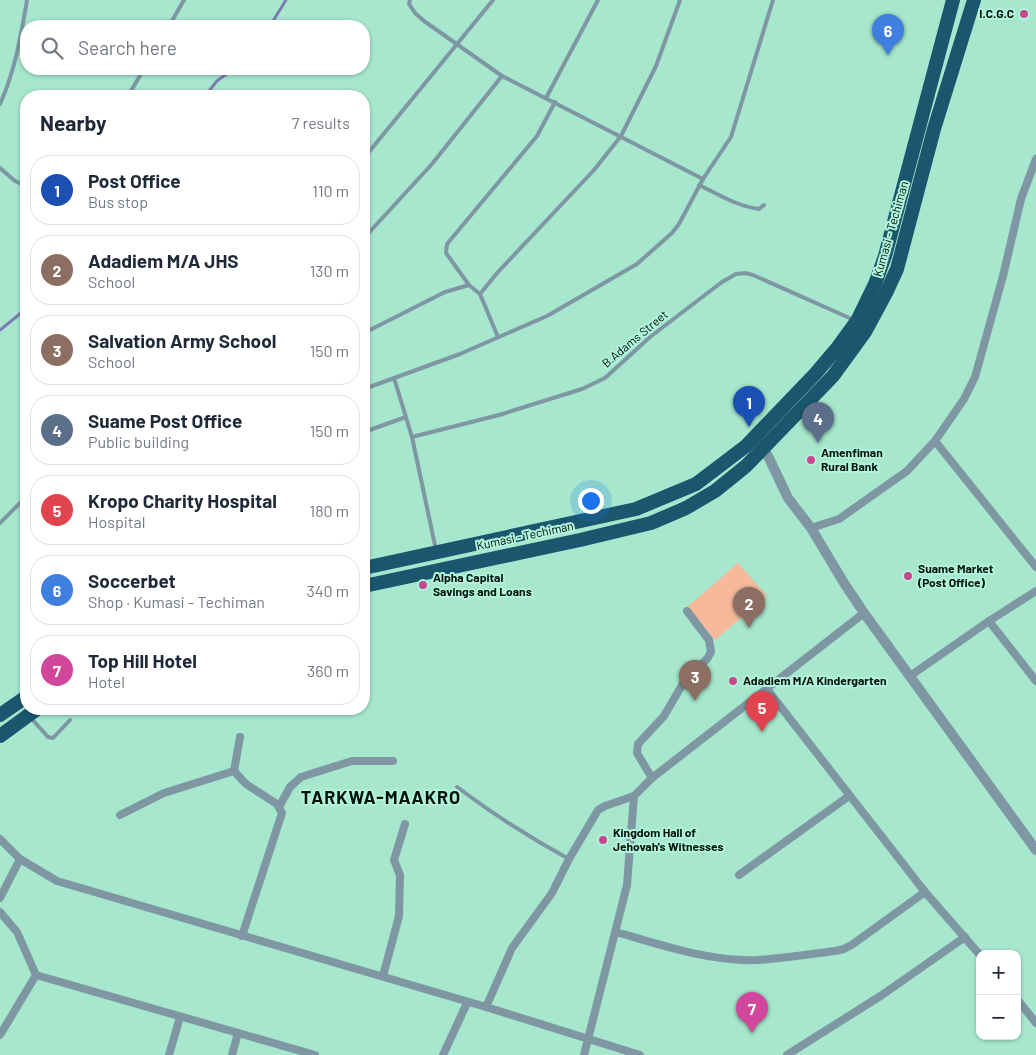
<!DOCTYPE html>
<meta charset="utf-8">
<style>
body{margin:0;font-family:Barlow,sans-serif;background:#f6f6f7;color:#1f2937}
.controls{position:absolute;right:15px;bottom:15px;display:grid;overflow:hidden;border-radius:10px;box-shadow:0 1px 4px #0004}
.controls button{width:45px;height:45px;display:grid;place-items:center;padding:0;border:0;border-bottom:1px solid #e0e1e3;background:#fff;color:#1f2937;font:25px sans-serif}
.you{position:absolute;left:590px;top:500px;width:18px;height:18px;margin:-12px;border:4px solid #fff;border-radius:50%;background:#1a73e8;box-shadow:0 0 0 8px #1a73e833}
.badge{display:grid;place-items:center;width:32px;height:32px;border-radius:50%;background:#1a73e8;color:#fff;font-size:16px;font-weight:700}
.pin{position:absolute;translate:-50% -41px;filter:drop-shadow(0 1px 2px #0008)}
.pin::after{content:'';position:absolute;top:26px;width:18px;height:15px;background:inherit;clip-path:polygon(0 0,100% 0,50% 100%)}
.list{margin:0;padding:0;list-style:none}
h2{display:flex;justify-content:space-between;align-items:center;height:65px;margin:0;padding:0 20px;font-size:21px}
h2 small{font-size:16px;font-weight:400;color:#747a83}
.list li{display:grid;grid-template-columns:32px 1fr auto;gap:15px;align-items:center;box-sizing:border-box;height:70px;margin:0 10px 10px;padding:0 10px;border:1px solid #e0e1e3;border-radius:20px}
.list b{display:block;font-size:19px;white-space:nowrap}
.list p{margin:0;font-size:16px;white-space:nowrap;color:#747a83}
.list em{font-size:16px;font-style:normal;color:#747a83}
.icon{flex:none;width:28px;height:28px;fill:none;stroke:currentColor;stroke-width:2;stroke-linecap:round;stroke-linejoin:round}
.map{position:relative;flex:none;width:1036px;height:1055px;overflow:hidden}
.search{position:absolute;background:#fff;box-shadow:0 1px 4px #0004;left:20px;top:20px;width:350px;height:55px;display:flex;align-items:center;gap:12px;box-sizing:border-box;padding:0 18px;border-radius:20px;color:#747a83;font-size:19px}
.panel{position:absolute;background:#fff;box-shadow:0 1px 4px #0004;left:20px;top:90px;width:350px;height:625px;border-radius:20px}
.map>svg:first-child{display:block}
.pitch{fill:#f6ba9b}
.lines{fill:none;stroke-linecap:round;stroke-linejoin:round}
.stream{stroke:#7d7cb1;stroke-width:3}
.service{stroke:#7e97a3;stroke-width:4}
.minor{stroke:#7e97a3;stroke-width:8}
.tertiary{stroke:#7e97a3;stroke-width:10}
.trunk{stroke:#1a576e;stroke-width:14}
.poi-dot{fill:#c84790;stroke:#b2f4db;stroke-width:2}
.labels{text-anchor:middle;stroke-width:4;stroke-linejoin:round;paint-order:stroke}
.poi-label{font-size:12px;font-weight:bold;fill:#00130b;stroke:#b2f4db;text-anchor:start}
.street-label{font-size:12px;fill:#00130b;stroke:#b2f4db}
.district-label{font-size:18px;font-weight:bold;letter-spacing:1px;fill:#00130b;stroke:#b2f4db}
</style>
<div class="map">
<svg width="1036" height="1055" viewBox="0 0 1036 1055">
<rect width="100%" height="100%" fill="#a6e7ce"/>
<path class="pitch" d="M738,563L767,596L715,640L687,607Z"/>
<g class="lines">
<g class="stream">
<path d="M270,26L286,0"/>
<path d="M205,96L217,81L233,69"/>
<path d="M0,330L26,309"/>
</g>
<g class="service">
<path d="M410,0L409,4L415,13L424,21L502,76L703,179"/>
<path d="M169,26L184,0"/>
<path d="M128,96L144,69"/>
<path d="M546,98L598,0"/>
<path d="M0,104C15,71 21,36 27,0"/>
<path d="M364,158L493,0"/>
<path d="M0,168L15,181L26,186"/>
<path d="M699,185C719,195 737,206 759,209L764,205"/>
<path d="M364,238L432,164L502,76"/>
<path d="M480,294L469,285L446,253L447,244L537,136L555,102"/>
<path d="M364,333L445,292L469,285"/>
<path d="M498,337L480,294L498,272L594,170L621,136L656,66L680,0"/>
<path d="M394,378L412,437L436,550"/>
<path d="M364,389L460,354L547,316L637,264L672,233L679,224L703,179L731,137L773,0"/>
<path d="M364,432L406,417"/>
<path d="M412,437L499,415L582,389L605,378L650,337L722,282L736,274L745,273L753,275L854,320"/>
<path d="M0,523L26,497"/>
<path d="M31,718L48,737L53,738L70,720"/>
<path d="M457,787C493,814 530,838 569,859"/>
</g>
<g class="minor">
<path d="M935,441L1036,567"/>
<path d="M811,528L839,519L907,471L935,441L964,399L975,377L1003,276L1021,199L1036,159"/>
<path d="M989,621L1036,681"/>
<path d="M910,676L989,621L1036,591"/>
<path d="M766,688L925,892L980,955"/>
<path d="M234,771L246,784L277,804L282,813L242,936"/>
<path d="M652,778L637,753L638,744L664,716L685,680L707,659L711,652L709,640L687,611"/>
<path d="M279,807L290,787L301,777L352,761H393"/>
<path d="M120,815L164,793L234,771L240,737"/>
<path d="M0,839L20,859L57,881L486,1007L640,1055"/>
<path d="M739,875L849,796"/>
<path d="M0,898L20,859"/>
<path d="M0,912L17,932L36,975L315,1055"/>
<path d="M616,932C661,945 711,962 758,960C784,958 810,954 835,951L844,949L853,944L925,892"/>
<path d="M383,976L399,916L400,875L394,860L405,824"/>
<path d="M1017,999L1036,1023"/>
<path d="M486,1007L512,948L552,893L569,859L598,810L605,806L634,796"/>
<path d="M0,1035L36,975"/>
<path d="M169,1055L180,1017"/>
<path d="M232,1055L238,1033"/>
<path d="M443,1055L467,1003"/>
<path d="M584,1055L627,885L634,796L652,778L864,613"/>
<path d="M787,1055L882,995L965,937"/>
</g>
<path class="tertiary" d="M760,444L769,458L788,498L811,528L844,583L864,613L1036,850"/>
<g class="trunk">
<path d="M364,568L636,509L696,484L746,446L816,373L838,347L857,321L875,284L885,256L953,0"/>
<path d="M364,586L580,540L651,523L686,508L715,491L746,466L833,376L865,332L886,293L897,269L934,129L974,0"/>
<path d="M0,715L26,697"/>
<path d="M0,736L37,709"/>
</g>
</g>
<g class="poi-dot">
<circle cx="1024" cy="14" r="5"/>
<circle cx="811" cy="460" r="5"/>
<circle cx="908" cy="576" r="5"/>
<circle cx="423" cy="585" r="5"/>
<circle cx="733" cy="681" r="5"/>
<circle cx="603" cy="840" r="5"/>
</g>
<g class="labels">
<g class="poi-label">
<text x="1014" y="18" text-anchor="end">I.C.G.C</text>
<text x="821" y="457">Amenfiman<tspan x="821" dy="14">Rural Bank</tspan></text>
<text x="918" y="573">Suame Market<tspan x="918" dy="14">(Post Office)</tspan></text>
<text x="433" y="582">Alpha Capital<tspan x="433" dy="14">Savings and Loans</tspan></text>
<text x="743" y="685">Adadiem M/A Kindergarten</text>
<text x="613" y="837">Kingdom Hall of<tspan x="613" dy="14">Jehovah's Witnesses</tspan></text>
</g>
<g class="street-label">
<text transform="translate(891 229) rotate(-74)" y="4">Kumasi - Techiman</text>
<text transform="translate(635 339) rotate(-40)" y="4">B.Adams Street</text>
<text transform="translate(525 536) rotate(-12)" y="4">Kumasi - Techiman</text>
</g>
<g class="district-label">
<text x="381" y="804">TARKWA-MAAKRO</text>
</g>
</g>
</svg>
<div class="controls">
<button>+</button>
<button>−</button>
</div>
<div class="you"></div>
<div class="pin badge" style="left:749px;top:427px;background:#1a4fb4">1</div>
<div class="pin badge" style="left:749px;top:628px;background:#8d6e63">2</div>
<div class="pin badge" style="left:695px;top:701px;background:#8d6e63">3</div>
<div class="pin badge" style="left:818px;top:443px;background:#5c6f8a">4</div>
<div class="pin badge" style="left:762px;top:732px;background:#e0444e">5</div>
<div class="pin badge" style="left:888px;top:55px;background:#3f7fe0">6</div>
<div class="pin badge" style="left:752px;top:1033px;background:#d1479c">7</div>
<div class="search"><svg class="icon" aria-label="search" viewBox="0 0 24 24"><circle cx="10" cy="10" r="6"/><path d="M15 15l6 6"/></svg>Search here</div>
<section class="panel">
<h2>Nearby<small>7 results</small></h2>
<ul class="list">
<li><span class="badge" style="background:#1a4fb4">1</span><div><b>Post Office</b><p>Bus stop</p></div><em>110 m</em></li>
<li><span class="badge" style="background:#8d6e63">2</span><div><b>Adadiem M/A JHS</b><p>School</p></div><em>130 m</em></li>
<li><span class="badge" style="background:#8d6e63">3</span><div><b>Salvation Army School</b><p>School</p></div><em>150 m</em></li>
<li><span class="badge" style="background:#5c6f8a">4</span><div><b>Suame Post Office</b><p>Public building</p></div><em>150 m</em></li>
<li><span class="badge" style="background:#e0444e">5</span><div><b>Kropo Charity Hospital</b><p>Hospital</p></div><em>180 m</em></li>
<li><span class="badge" style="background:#3f7fe0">6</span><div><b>Soccerbet</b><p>Shop · Kumasi - Techiman</p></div><em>340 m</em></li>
<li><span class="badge" style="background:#d1479c">7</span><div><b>Top Hill Hotel</b><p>Hotel</p></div><em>360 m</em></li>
</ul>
</section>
</div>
